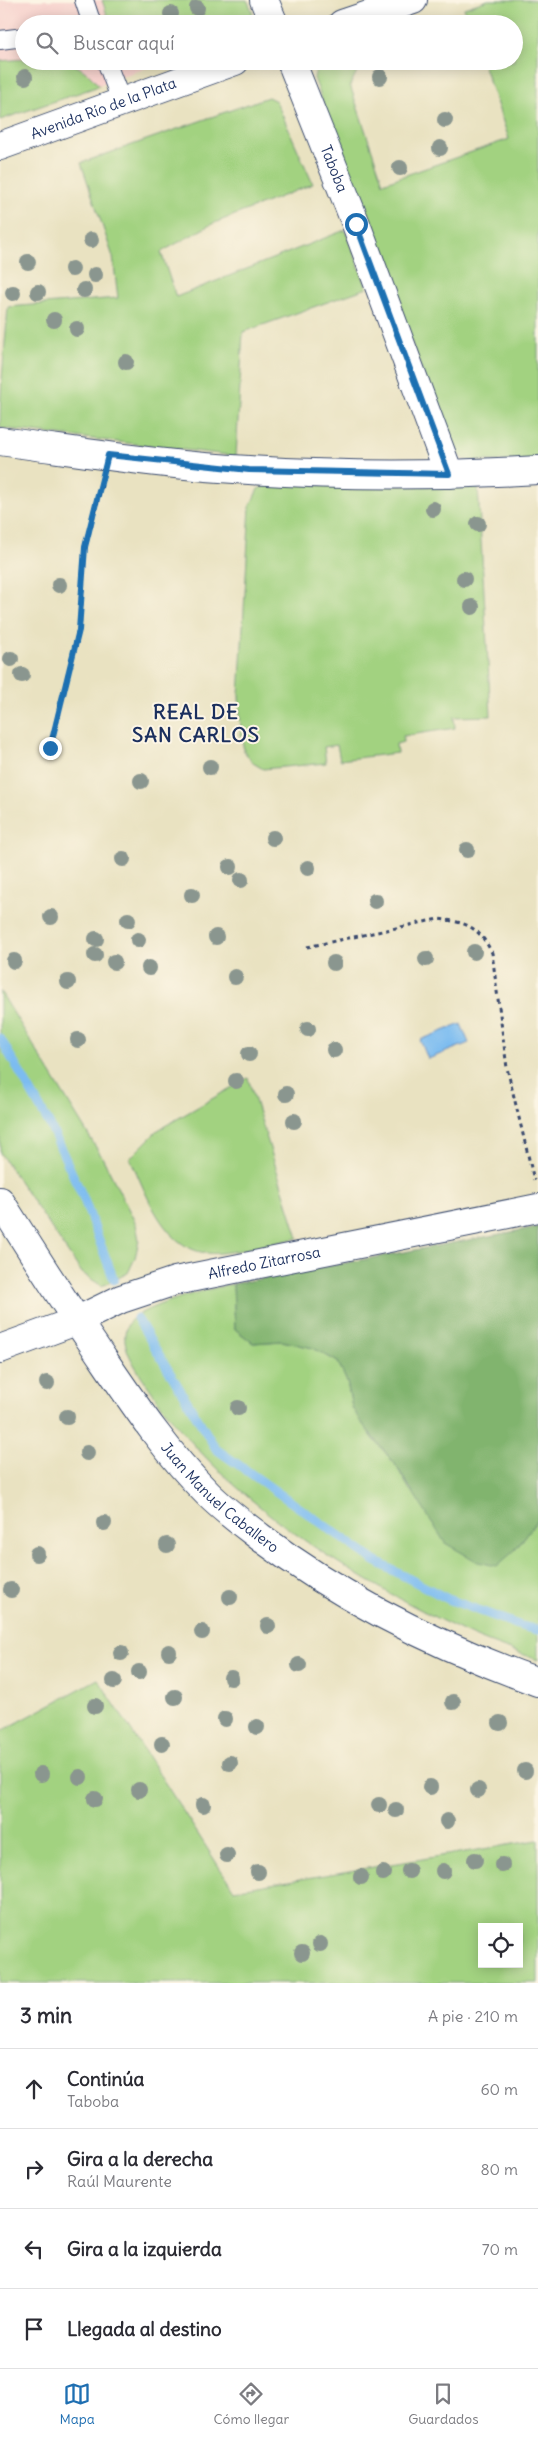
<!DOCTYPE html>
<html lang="es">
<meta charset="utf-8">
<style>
body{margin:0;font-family:Delius,sans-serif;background:#f2f2f3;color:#2b2b33}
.controls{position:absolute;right:15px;bottom:15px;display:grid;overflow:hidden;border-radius:0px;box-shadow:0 2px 12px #0003}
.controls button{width:45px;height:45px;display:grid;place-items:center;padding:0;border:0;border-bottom:1px solid #e1e1e2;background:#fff;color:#2b2b33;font:25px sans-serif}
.stop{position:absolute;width:15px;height:15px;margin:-11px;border:4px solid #1f6fb2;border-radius:50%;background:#fff}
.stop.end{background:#1f6fb2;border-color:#fff;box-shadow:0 1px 5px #0008}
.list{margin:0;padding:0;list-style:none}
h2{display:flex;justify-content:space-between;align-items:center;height:65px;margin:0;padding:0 20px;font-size:21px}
h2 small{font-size:16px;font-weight:400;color:#7c7c81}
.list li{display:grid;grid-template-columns:32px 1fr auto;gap:15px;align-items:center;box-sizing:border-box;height:80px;padding:0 20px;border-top:1px solid #e1e1e2}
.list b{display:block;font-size:19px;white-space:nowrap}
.list p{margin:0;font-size:16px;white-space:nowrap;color:#7c7c81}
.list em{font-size:16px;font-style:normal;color:#7c7c81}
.icon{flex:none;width:28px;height:28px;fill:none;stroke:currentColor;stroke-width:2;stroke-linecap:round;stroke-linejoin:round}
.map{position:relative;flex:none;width:538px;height:1983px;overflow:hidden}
.search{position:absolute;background:#fff;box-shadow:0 2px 12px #0003;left:15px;right:15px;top:15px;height:55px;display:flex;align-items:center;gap:12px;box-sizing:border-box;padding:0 18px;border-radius:28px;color:#7c7c81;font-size:19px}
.sheet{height:385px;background:#fff}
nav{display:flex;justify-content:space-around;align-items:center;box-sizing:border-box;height:70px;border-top:1px solid #e1e1e2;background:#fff;font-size:14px;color:#7c7c81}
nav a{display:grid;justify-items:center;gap:2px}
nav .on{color:#1f6fb2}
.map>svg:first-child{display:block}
.built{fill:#f7d0cc}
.green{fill:#a2d280;stroke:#5e806f;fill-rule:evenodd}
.forest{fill:#81b46e;stroke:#4e7266}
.water{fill:#7bbcf0;stroke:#4b76a7}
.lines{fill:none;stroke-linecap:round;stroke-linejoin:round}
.stream{stroke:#7bbcf0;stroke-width:9}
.service-casing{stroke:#3a4a6d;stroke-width:20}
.minor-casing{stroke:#3a4a6d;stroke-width:30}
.tertiary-casing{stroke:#3a4a6d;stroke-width:30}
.path{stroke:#3a4a6d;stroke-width:3;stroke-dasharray:4 4;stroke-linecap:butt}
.service{stroke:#fff;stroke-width:18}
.minor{stroke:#fff;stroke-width:28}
.tertiary{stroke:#fff;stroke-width:28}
.tree{fill:#8a968f}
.route{stroke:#1f6fb2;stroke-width:6}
.labels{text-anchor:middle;stroke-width:4;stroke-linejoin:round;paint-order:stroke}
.street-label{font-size:15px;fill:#1b2f5e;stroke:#fcf5e5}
.district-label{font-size:20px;font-weight:bold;letter-spacing:1px;fill:#1b2f5e;stroke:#fcf5e5}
</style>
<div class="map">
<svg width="538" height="1983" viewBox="0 0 538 1983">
<rect width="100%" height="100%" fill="#fcf5e5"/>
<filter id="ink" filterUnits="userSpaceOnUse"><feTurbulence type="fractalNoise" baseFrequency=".02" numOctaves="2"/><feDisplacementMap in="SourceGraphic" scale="10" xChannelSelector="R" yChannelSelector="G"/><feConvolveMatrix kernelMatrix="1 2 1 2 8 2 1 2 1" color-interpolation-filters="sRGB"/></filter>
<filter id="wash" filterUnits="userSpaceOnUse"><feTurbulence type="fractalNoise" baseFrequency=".0096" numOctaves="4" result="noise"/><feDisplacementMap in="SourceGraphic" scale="20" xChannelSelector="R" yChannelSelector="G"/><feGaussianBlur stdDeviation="1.12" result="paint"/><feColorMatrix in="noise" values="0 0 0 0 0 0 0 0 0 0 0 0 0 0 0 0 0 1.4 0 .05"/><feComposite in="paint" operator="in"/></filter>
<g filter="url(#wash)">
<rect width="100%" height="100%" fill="#e9e2c1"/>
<path class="built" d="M0,0H247L252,12L253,20L251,24H24V61H166L0,120Z"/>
<g class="green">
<path d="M102,0H247C251,8 255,15 251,24H110Z"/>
<path d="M488,0H538V461H471L463,459L450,447L314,78L318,61H367L361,64L350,85L383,183L509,139L482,61H514V24H468L464,8Z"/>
<path d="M24,59V61C58,61 76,56 99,86L0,120V61Z"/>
<path d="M268,97L276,101L313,184L212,224L161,252L176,297L345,230L367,288L243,332L236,456L0,428C0,387 5,348 8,307L118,298L113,257L81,163Z"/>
<path d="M270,484L478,487L491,716L454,717L455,728L403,736V742L396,744L397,753L340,760L337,745L324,747L326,763L263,769L253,763L244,751L241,734L239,696L250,506L258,489Z"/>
<path d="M0,991L102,1157L136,1224L139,1240L135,1258L128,1273L102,1286L82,1273L0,1153Z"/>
<path d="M248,1078L298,1238C273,1243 247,1250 222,1253C167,1260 148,1197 130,1158L158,1130Z"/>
<path d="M233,1284L235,1329L253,1343L282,1341L313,1348L338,1362L347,1382L352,1407L372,1437L395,1464L410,1490L515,1550L538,1519V1660C512,1650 485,1642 461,1630C343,1573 221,1497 148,1386C137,1369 117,1344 128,1324C138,1306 212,1288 233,1284Z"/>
<path d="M98,1679L234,1890L538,1840V1983H0V1732ZM482,1927H519V1964H482Z"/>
</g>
<path class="forest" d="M538,1227V1519L515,1550L497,1566L478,1562L445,1543L395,1464L360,1421L352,1407L347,1382L338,1362L313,1348L282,1341L253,1343L235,1329L233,1284Z"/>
<path class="water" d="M461,1024L469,1043L428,1059L420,1040Z"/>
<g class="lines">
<g class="stream">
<path d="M0,1038L50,1125L83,1197L114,1280"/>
<path d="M137,1318L216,1449L375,1561L448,1599L521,1626L538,1630"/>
</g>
</g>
</g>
<g filter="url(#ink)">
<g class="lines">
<g class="service-casing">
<g id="service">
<path d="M84,0L92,24"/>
<path d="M0,40L24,37"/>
<path d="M106,61L122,103"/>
</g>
</g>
<g class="minor-casing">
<g id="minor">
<path d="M264,0L274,24"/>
<path id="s1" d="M291,61L356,224L449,474"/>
<path d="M0,441C83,452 166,466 249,470C345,476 442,476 538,470"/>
<path id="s2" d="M0,1201C30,1248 59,1295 91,1341C128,1395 161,1447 208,1494C224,1510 243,1524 260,1537C344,1600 440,1647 538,1682"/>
<path id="s3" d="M0,1349L76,1321L121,1299L175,1281L538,1208"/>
</g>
</g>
<g class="tertiary-casing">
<g id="tertiary">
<path d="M342,24L413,0"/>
<path id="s4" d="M0,146L235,61"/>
</g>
</g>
<g class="path">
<path d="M50,747L79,630L85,547L102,484"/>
<path d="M307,947L438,919C467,922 479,927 492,953L507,1068L534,1180"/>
</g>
<use href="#service" class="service"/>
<use href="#minor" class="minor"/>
<use href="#tertiary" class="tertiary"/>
</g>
<g class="tree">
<circle cx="197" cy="8" r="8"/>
<circle cx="171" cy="14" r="8"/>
<circle cx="25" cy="77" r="8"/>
<circle cx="380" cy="77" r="8"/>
<circle cx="445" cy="120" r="8"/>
<circle cx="440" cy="148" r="8"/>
<circle cx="400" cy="168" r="8"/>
<circle cx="91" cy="240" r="8"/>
<circle cx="28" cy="262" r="8"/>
<circle cx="72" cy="269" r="8"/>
<circle cx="95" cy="275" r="8"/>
<circle cx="84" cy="290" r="8"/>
<circle cx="38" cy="292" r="8"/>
<circle cx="13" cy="293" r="8"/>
<circle cx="54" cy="320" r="8"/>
<circle cx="77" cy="329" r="8"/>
<circle cx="126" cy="362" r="8"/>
<circle cx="433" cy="509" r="8"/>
<circle cx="478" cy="524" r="8"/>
<circle cx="464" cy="579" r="8"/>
<circle cx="59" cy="585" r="8"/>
<circle cx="472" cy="607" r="8"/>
<circle cx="11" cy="659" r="8"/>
<circle cx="22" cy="675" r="8"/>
<circle cx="210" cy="767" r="8"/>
<circle cx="141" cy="781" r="8"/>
<circle cx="273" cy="838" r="8"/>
<circle cx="467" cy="850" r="8"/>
<circle cx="123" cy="859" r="8"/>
<circle cx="230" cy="867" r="8"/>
<circle cx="308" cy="868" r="8"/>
<circle cx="241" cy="880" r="8"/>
<circle cx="192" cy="895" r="8"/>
<circle cx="375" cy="901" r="8"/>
<circle cx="51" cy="917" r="8"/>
<circle cx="128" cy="920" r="8"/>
<circle cx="216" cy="937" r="8"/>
<circle cx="96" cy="939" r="8"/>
<circle cx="138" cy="940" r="8"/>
<circle cx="474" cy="952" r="8"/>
<circle cx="95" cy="955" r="8"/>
<circle cx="426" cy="959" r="8"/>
<circle cx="14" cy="961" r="8"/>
<circle cx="114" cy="962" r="8"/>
<circle cx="334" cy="963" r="8"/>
<circle cx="149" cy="968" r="8"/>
<circle cx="235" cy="977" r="8"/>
<circle cx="68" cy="982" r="8"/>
<circle cx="308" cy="1029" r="8"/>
<circle cx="78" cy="1040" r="8"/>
<circle cx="334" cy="1050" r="8"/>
<circle cx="249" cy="1054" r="8"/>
<circle cx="236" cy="1081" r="8"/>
<circle cx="286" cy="1094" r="8"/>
<circle cx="294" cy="1121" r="8"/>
<circle cx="47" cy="1383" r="8"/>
<circle cx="238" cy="1408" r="8"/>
<circle cx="67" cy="1417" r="8"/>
<circle cx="87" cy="1453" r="8"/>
<circle cx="104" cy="1523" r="8"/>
<circle cx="167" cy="1545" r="8"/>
<circle cx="37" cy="1554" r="8"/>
<circle cx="11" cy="1590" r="8"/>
<circle cx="230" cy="1597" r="8"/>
<circle cx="268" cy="1626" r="8"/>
<circle cx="202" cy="1632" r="8"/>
<circle cx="169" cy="1652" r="8"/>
<circle cx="121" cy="1653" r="8"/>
<circle cx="299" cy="1665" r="8"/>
<circle cx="139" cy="1672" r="8"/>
<circle cx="231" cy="1678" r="8"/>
<circle cx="114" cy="1681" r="8"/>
<circle cx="175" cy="1697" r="8"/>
<circle cx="453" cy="1702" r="8"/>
<circle cx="95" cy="1706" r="8"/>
<circle cx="225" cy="1719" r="8"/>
<circle cx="500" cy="1723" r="8"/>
<circle cx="257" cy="1727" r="8"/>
<circle cx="162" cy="1744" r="8"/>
<circle cx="230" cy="1763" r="8"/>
<circle cx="525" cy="1771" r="8"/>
<circle cx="41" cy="1774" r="8"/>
<circle cx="80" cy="1777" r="8"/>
<circle cx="430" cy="1787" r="8"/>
<circle cx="139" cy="1790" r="8"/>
<circle cx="478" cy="1790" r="8"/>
<circle cx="95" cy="1799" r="8"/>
<circle cx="203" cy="1805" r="8"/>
<circle cx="379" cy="1805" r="8"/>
<circle cx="396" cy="1810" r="8"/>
<circle cx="447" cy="1821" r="8"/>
<circle cx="227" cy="1855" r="8"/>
<circle cx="475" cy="1860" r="8"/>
<circle cx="502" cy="1865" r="8"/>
<circle cx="409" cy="1871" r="8"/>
<circle cx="443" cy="1871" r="8"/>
<circle cx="258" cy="1872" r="8"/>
<circle cx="383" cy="1873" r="8"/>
<circle cx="361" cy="1877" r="8"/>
<circle cx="320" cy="1944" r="8"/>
<circle cx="302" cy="1953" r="8"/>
</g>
</g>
<g class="lines" filter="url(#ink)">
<path class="route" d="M50,748L79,630L85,547L108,455L249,470L449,474L356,224"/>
</g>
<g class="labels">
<g class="street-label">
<text dy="5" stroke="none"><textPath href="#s4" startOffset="110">Avenida Río de la Plata</textPath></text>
<text dy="5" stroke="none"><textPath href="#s1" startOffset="116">Taboba</textPath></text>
<text dy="5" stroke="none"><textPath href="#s3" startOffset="279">Alfredo Zitarrosa</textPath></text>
<text dy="5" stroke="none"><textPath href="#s2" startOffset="371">Juan Manuel Caballero</textPath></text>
</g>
<g class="district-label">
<text x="196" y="719">REAL DE<tspan x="196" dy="23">SAN CARLOS</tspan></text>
</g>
</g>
</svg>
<div class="controls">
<button><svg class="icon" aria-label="locate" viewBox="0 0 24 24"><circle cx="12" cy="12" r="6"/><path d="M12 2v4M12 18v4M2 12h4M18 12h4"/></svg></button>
</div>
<div class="stop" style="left:356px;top:224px"></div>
<div class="stop end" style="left:50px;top:748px"></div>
<div class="search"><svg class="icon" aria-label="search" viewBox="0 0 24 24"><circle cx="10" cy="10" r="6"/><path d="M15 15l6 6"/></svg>Buscar aquí</div>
</div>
<section class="sheet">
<h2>3 min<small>A pie · 210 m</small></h2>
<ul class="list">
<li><svg class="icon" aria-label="ahead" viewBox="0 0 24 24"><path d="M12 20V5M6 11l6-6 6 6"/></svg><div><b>Continúa</b><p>Taboba</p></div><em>60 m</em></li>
<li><svg class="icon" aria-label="right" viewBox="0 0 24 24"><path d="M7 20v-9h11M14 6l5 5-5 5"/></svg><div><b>Gira a la derecha</b><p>Raúl Maurente</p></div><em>80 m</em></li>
<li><svg class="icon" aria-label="left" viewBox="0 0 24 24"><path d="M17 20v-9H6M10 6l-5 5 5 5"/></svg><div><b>Gira a la izquierda</b></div><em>70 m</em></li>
<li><svg class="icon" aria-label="arrive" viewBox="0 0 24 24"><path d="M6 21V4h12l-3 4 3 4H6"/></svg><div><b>Llegada al destino</b></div></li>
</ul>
</section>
<nav>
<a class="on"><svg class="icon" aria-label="map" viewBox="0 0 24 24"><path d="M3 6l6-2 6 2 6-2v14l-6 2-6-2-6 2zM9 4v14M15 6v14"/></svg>Mapa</a>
<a><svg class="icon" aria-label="directions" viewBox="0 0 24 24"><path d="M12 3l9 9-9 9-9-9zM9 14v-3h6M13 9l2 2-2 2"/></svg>Cómo llegar</a>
<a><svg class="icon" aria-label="saved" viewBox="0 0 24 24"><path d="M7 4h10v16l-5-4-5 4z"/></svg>Guardados</a>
</nav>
